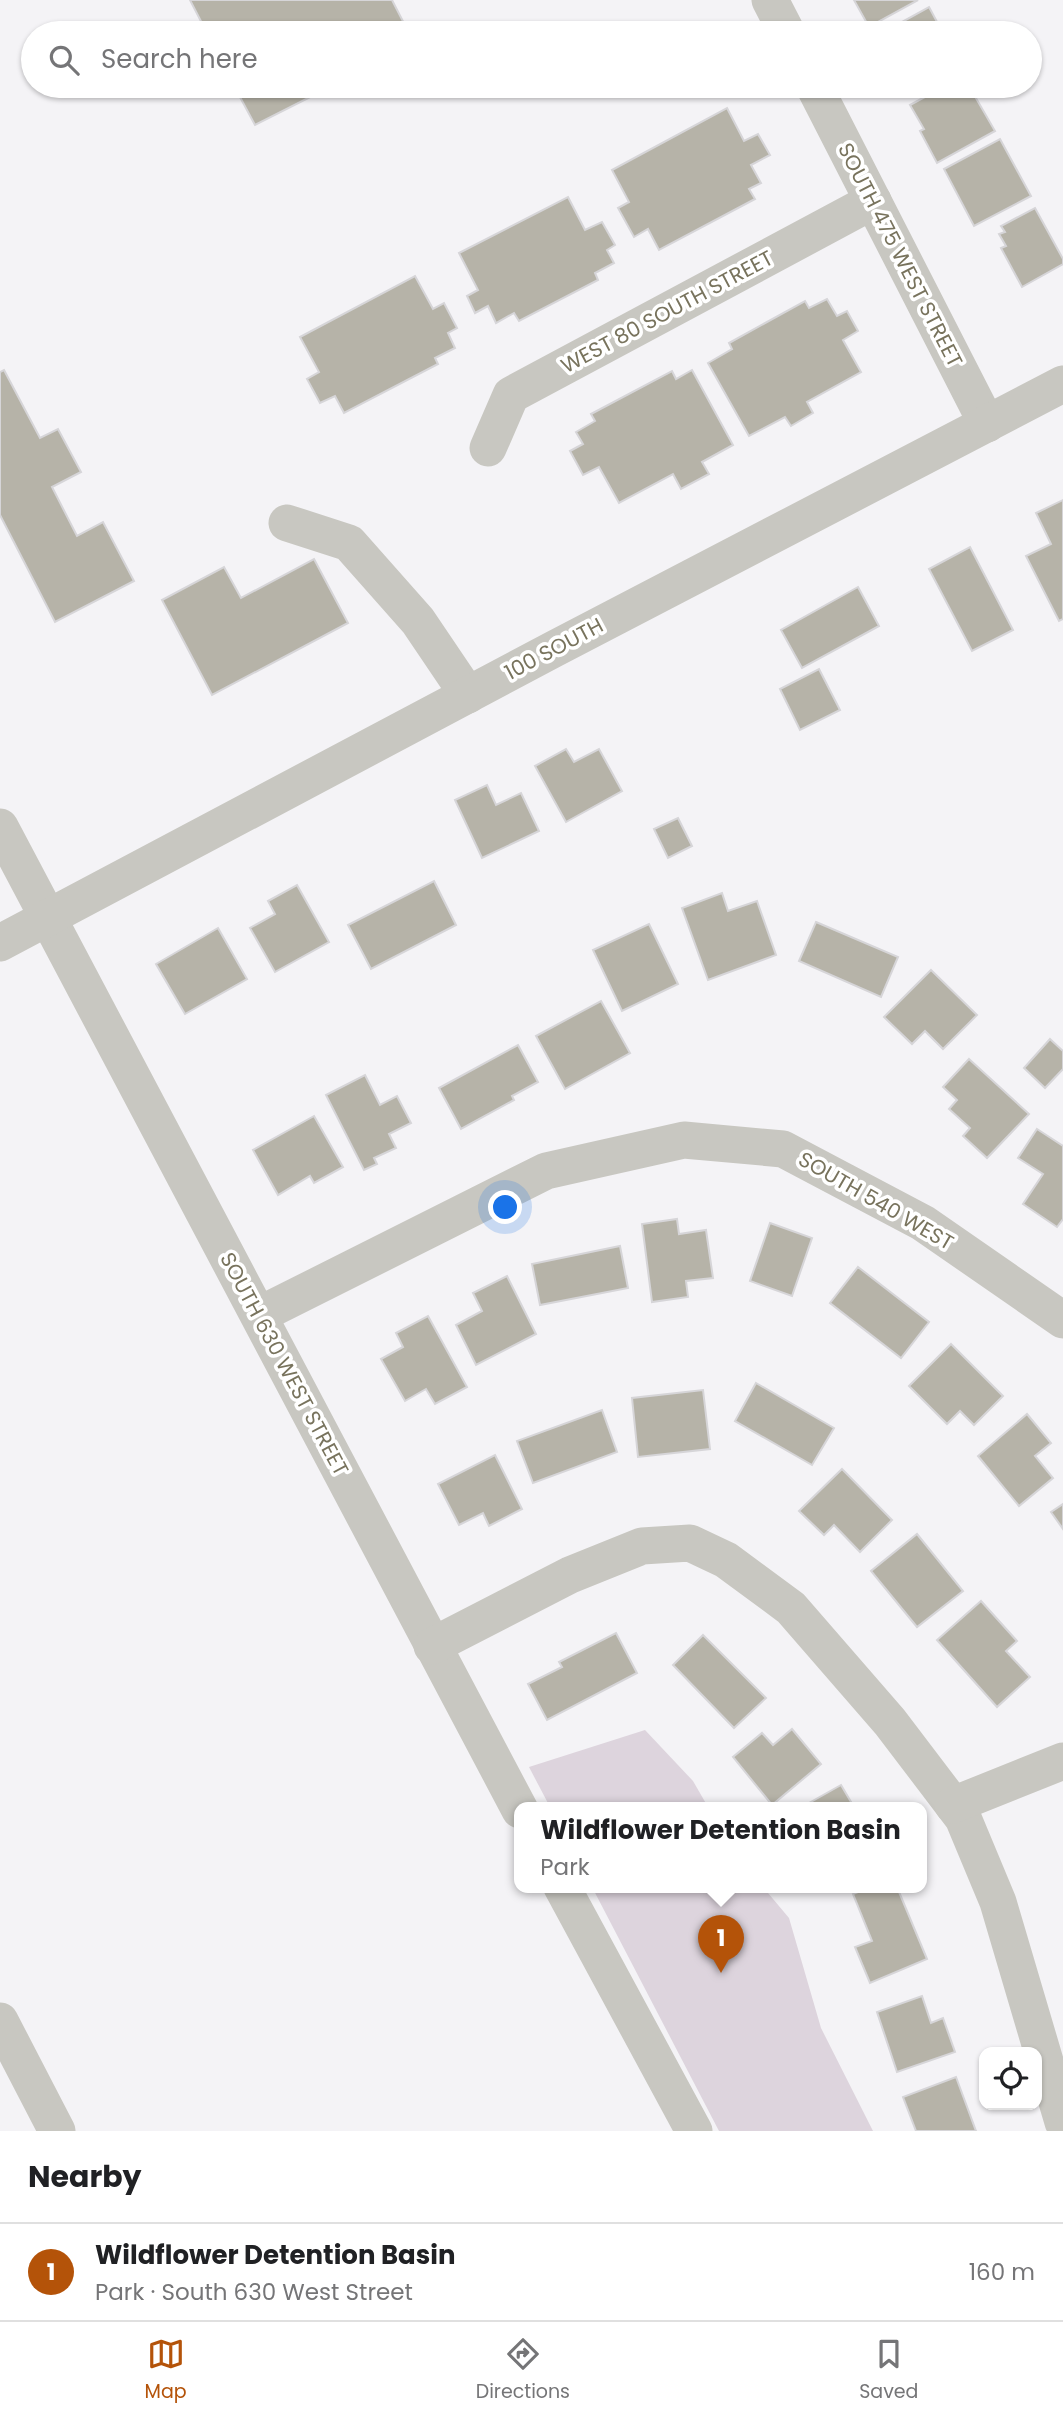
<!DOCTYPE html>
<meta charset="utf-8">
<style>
body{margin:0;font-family:Poppins,sans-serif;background:#f2f2f2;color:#202124}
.controls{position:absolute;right:21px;bottom:21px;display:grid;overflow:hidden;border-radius:14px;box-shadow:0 2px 5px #0004}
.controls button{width:63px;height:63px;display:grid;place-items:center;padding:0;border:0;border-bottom:2px solid #e0e0e0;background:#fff;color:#202124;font:35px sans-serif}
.you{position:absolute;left:506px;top:1208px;width:24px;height:24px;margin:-18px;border:5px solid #fff;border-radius:50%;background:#1a73e8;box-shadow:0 0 0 10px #1a73e833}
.badge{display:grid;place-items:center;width:46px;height:46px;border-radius:50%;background:#b45309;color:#fff;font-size:23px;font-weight:700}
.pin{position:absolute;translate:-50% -58px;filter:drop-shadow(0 2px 4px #0008)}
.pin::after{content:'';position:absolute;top:37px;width:24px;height:21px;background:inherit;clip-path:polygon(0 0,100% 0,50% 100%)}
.popup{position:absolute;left:514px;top:1802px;width:413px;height:91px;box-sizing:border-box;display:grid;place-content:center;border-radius:14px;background:#fff;filter:drop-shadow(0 2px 5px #0005);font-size:23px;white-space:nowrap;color:#757577}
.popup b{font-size:26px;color:#202124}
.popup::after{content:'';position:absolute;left:50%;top:100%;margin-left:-14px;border:14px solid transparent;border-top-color:#fff}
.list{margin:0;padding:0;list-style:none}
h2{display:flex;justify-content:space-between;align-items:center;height:91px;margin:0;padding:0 28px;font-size:30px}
h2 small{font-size:23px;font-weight:400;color:#757577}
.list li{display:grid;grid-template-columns:46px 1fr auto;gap:21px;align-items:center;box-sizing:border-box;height:98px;padding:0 28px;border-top:2px solid #e0e0e0}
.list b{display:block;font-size:26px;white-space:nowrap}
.list p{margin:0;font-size:23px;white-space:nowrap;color:#757577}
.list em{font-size:23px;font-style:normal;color:#757577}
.icon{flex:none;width:38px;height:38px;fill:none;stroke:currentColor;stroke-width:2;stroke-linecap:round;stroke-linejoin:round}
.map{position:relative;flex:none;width:1063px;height:2131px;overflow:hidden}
.search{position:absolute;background:#fff;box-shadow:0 2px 5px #0004;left:21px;right:21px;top:21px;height:77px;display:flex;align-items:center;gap:18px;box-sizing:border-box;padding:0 24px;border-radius:38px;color:#757577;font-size:26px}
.sheet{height:189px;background:#fff}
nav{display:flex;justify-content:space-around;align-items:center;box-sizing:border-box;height:98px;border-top:2px solid #e0e0e0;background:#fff;font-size:19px;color:#757577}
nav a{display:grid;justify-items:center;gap:4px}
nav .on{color:#b45309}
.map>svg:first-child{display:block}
.green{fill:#ddd4dd}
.building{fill:#b6b3a8;stroke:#d6d5d8;stroke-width:2}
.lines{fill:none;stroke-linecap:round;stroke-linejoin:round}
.minor{stroke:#c8c7c1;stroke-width:37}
.labels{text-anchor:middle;stroke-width:7;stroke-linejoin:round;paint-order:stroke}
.street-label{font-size:21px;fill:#78735d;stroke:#fff}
</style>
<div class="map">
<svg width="1063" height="2131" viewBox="0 0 1063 2131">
<rect width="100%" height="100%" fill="#f4f3f6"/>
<g class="green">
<path d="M645,1730L693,1781L708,1807H550L529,1767Z"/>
<path d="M592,1887H763L789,1918L821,2028L873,2131H719Z"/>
</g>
<g class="building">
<path d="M190,0H392L409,33H207Z"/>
<path d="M854,0H918L869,27Z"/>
<path d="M929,7L943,33H882Z"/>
<path d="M234,86H332L255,125Z"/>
<path d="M945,86H969L995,131L937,163L920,131L924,129L910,105Z"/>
<path d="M727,108L744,141L758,134L770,155L751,165L761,183L749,189L755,199L659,250L648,229L634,237L618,208L629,202L612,170Z"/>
<path d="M1000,139L1031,196L974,226L944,169Z"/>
<path d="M568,197L585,230L602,222L615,245L607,250L614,263L595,273L598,280L519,321L514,313L496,323L488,306L475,313L467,296L478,290L459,253Z"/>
<path d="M1035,208L1063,259V264L1022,287L1001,248L1006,246L999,234L1005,232L1001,226Z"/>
<path d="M415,276L433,309L444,303L457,328L448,333L455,348L435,358L438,364L344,413L335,396L320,403L307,379L319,372L300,337Z"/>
<path d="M827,299L837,316L847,311L858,331L843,340L861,372L807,402L813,413L791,426L785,417L749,436L708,363L732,349L729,343L805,301L809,308Z"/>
<path d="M4,370L40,438L58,429L81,472L52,487L77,536L103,522L134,581L55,622L0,515V372Z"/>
<path d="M692,370L733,445L702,462L709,474L681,489L673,474L619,503L599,467L583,475L570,451L583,444L576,432L595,421L591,414L672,371L676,379Z"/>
<path d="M1063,500V619L1059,621L1026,556L1051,544L1036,513Z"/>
<path d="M970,547L1013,630L972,651L929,569Z"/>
<path d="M314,559L348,623L212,695L162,600L224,567L241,598Z"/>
<path d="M858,587L879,626L802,668L781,630Z"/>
<path d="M819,669L840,710L800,730L780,689Z"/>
<path d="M566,749L574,762L599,749L622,791L566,822L535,766Z"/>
<path d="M487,785L496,805L521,793L539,831L482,858L455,800Z"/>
<path d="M678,818L692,846L668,858L654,829Z"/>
<path d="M434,881L456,925L371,969L348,925Z"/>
<path d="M297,885L329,942L275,972L250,928L275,914L268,901Z"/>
<path d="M722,893L728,911L757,901L776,955L708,980L682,908Z"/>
<path d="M816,922L898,957L881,997L799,961Z"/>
<path d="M649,924L678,984L622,1011L593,950Z"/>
<path d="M218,928L247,979L185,1014L156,964Z"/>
<path d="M931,970L977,1015L943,1049L925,1031L912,1044L884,1017Z"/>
<path d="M601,1001L630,1053L565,1089L536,1036Z"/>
<path d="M1050,1039L1063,1051V1069L1045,1088L1024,1068Z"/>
<path d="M518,1045L538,1082L512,1096L514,1100L461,1129L439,1088Z"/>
<path d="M969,1059L1029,1114L987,1158L963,1136L970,1128L949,1109L957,1100L943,1087Z"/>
<path d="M365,1075L380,1105L397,1096L411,1123L389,1134L396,1148L374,1158L377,1164L364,1170L326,1095Z"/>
<path d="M314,1116L343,1167L314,1183L310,1176L278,1195L253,1150Z"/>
<path d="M1037,1129L1063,1146V1219L1057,1227L1023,1204L1043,1174L1018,1158Z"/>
<path d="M677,1219L679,1234L706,1230L713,1278L686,1281L688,1297L652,1302L642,1224Z"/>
<path d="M770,1223L812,1238L792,1296L750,1281Z"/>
<path d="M620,1246L628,1288L540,1305L532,1264Z"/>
<path d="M858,1267L929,1322L901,1358L830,1303Z"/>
<path d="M507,1276L536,1334L476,1365L456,1325L482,1311L473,1293Z"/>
<path d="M428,1316L467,1387L435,1404L426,1389L405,1401L381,1359L403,1347L396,1333Z"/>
<path d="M951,1344L1003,1396L974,1425L960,1411L947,1424L909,1386Z"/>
<path d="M756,1383L834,1428L812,1465L735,1421Z"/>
<path d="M703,1390L710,1449L638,1457L632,1398Z"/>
<path d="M602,1410L617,1452L533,1483L517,1441Z"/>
<path d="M1027,1414L1051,1443L1035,1456L1053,1478L1019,1506L978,1456Z"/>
<path d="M495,1455L522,1509L489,1526L483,1513L459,1525L438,1484Z"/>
<path d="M842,1469L892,1520L860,1552L834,1525L824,1535L799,1511Z"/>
<path d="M1063,1504V1529L1051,1512Z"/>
<path d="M917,1534L963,1591L917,1627L871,1571Z"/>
<path d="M981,1601L1017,1641L1006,1651L1030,1677L997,1707L937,1640Z"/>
<path d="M616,1633L637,1673L547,1720L528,1684L562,1667L559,1662Z"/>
<path d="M703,1635L766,1698L734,1728L673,1665Z"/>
<path d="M792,1729L821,1764L772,1805L733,1757L762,1733L773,1745Z"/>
<path d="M841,1785L854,1807H802Z"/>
<path d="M870,1887H897L927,1959L870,1983L855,1947L872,1941L853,1894Z"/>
<path d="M922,1996L931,2023L943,2018L955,2052L897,2072L877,2012Z"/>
<path d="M956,2077L976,2131H916L903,2097Z"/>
</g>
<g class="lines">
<g class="minor">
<path d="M770,0L787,33"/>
<path d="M814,86L987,424"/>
<path d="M488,448L511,395L873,201"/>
<path d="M287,523L349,543L418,621L468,695"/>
<path d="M0,827L520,1810"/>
<path d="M0,943L554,649L1063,384"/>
<path d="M259,1315L546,1171L684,1140L783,1149L923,1223L1063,1320"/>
<path d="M432,1646L570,1575L642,1546L690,1543L726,1560L791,1608L890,1722L963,1818L998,1902L1063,2122"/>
<path d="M953,1805L1063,1761"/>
<path d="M562,1887L694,2131"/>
<path d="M0,2021L57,2131"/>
</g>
</g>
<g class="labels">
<g class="street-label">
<text transform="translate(900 255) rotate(63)" y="7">SOUTH 475 WEST STREET</text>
<text transform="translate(667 312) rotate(-28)" y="7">WEST 80 SOUTH STREET</text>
<text transform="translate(554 649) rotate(-28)" y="7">100 SOUTH</text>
<text transform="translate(876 1201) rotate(30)" y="7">SOUTH 540 WEST</text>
<text transform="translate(284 1364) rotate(62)" y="7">SOUTH 630 WEST STREET</text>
</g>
</g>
</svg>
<div class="controls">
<button><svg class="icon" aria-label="locate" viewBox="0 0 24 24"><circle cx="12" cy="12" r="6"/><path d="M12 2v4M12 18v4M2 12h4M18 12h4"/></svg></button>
</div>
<div class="you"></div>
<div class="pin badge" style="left:721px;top:1973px">1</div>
<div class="popup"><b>Wildflower Detention Basin</b>Park</div>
<div class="search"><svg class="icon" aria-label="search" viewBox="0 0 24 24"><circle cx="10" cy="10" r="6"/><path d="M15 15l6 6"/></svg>Search here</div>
</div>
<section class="sheet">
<h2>Nearby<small></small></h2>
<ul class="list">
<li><span class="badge">1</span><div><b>Wildflower Detention Basin</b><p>Park · South 630 West Street</p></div><em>160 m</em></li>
</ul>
</section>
<nav>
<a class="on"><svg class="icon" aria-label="map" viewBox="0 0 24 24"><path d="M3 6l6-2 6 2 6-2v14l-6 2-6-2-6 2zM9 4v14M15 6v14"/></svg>Map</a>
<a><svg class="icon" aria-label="directions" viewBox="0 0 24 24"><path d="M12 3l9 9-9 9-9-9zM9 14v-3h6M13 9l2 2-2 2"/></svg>Directions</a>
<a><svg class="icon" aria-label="saved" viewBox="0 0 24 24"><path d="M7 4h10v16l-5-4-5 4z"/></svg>Saved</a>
</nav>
